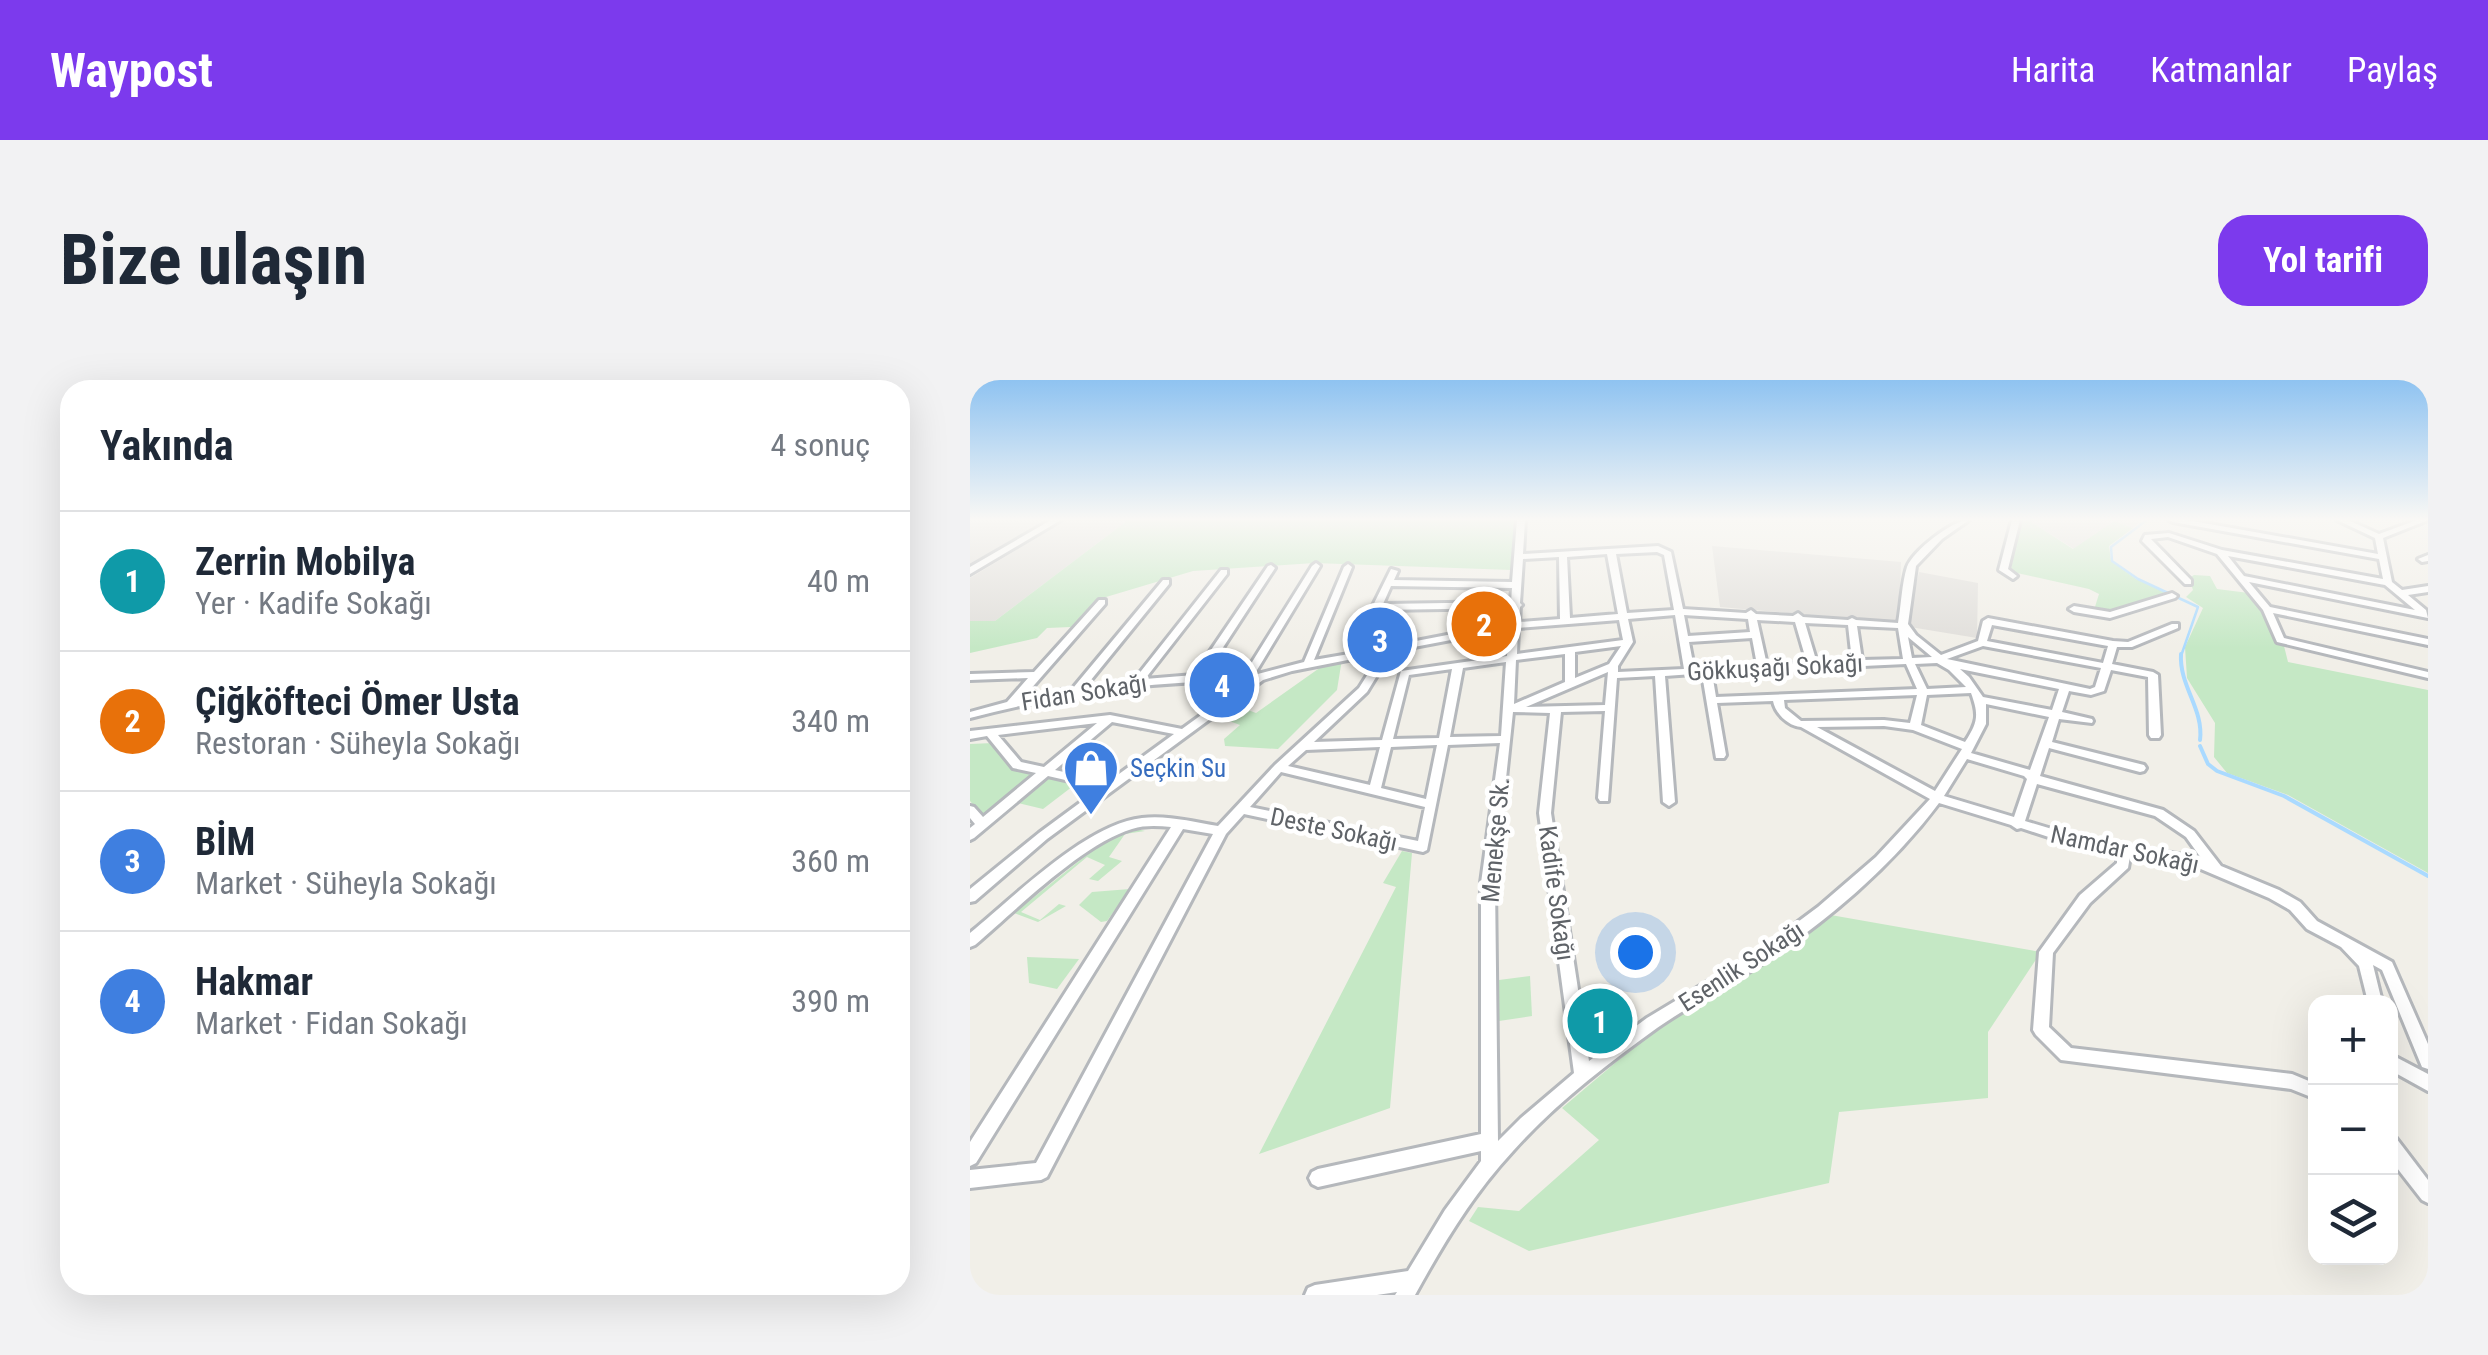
<!DOCTYPE html>
<html lang="tr">
<meta charset="utf-8">
<style>
body{margin:0;font-family:"Roboto Condensed",sans-serif;background:#f2f2f3;color:#1f2937}
.controls{position:absolute;right:30px;bottom:30px;display:grid;overflow:hidden;border-radius:20px;box-shadow:0 10px 40px #0002}
.controls button{width:90px;height:90px;display:grid;place-items:center;padding:0;border:0;border-bottom:2px solid #e0e1e3;background:#fff;color:#1f2937;font:50px sans-serif}
.you{position:absolute;left:665px;top:572px;width:35px;height:35px;margin:-25px;border:8px solid #fff;border-radius:50%;background:#1a73e8;box-shadow:0 0 0 15px #1a73e833}
.badge{display:grid;place-items:center;width:65px;height:65px;border-radius:50%;background:#7c3aed;color:#fff;font-size:32px;font-weight:700}
.pin{position:absolute;translate:-50% -50%;border:5px solid #fff;box-shadow:0 2px 10px #0006}
.list{margin:0;padding:0;list-style:none}
h2{display:flex;justify-content:space-between;align-items:center;height:130px;margin:0;padding:0 40px;font-size:42px}
h2 small{font-size:32px;font-weight:400;color:#747a83}
.list li{display:grid;grid-template-columns:65px 1fr auto;gap:30px;align-items:center;box-sizing:border-box;height:140px;padding:0 40px;border-top:2px solid #e0e1e3}
.list b{display:block;font-size:38px;white-space:nowrap}
.list p{margin:0;font-size:32px;white-space:nowrap;color:#747a83}
.list em{font-size:32px;font-style:normal;color:#747a83}
.icon{flex:none;width:55px;height:55px;fill:none;stroke:currentColor;stroke-width:2;stroke-linecap:round;stroke-linejoin:round}
.map{position:relative;flex:none;width:1458px;height:915px;overflow:hidden;border-radius:30px}
header{display:flex;align-items:center;gap:60px;box-sizing:border-box;height:140px;padding:0 50px;background:#7c3aed;color:#fff}
header strong{font-size:48px}
nav{display:flex;gap:55px;margin-inline-start:auto;font-size:35px}
.intro{display:flex;align-items:center;justify-content:space-between;box-sizing:border-box;height:240px;padding:0 60px}
h1{margin:0;font-size:70px}
.button{padding:25px 45px;border-radius:30px;background:#7c3aed;color:#fff;font-size:35px;font-weight:700}
main{display:flex;gap:60px;padding:0 60px}
aside{flex:1;background:#fff;border-radius:30px;box-shadow:0 10px 40px #0002}
.map>svg:first-child{display:block}
.industrial{fill:#e0deda}
.green{fill:#c5e8c5}
.lines{fill:none;stroke-linecap:round;stroke-linejoin:round}
.stream-far1{stroke:#aadaff;stroke-width:2.5}
.stream{stroke:#aadaff;stroke-width:4}
.minor-casing{stroke:#b5b8bc;stroke-width:6}
.minor{fill:#fff;fill-rule:evenodd}
.labels{text-anchor:middle;stroke-width:9;stroke-linejoin:round;paint-order:stroke}
.street-label{font-size:25px;fill:#5f6368;stroke:#fff}
.shop-label{font-size:25px;fill:#366cbe;stroke:#fff;text-anchor:start}
</style>
<header>
<strong>Waypost</strong>
<nav><a>Harita</a><a>Katmanlar</a><a>Paylaş</a></nav>
</header>
<div class="intro"><h1>Bize ulaşın</h1><a class="button">Yol tarifi</a></div>
<main>
<aside>
<h2>Yakında<small>4 sonuç</small></h2>
<ul class="list">
<li><span class="badge" style="background:#0f9aa8">1</span><div><b>Zerrin Mobilya</b><p>Yer · Kadife Sokağı</p></div><em>40 m</em></li>
<li><span class="badge" style="background:#e8710a">2</span><div><b>Çiğköfteci Ömer Usta</b><p>Restoran · Süheyla Sokağı</p></div><em>340 m</em></li>
<li><span class="badge" style="background:#3f7fe0">3</span><div><b>BİM</b><p>Market · Süheyla Sokağı</p></div><em>360 m</em></li>
<li><span class="badge" style="background:#3f7fe0">4</span><div><b>Hakmar</b><p>Market · Fidan Sokağı</p></div><em>390 m</em></li>
</ul>
</aside>
<div class="map">
<svg width="1458" height="915" viewBox="0 0 1458 915">
<rect width="100%" height="100%" fill="#f1efe8"/>
<g class="industrial">
<path d="M0,140L26,141L81,140L0,189Z"/>
<path d="M96,140H158L25,241H0V198Z"/>
<path d="M1058,140H1172L1163,148L1143,141L1104,169Z"/>
<path d="M742,166L931,182L929,243L750,227Z"/>
<path d="M949,192L1008,203L1007,258L940,247L941,224Z"/>
</g>
<g class="green">
<path d="M158,140H545L542,190L344,183L223,191L126,220L101,247L77,248L67,258L0,273V241H25Z"/>
<path d="M1051,140H1058L1103,169L1144,141L1163,148L1139,166L1141,181L1166,199L1202,214L1141,233L1124,230L1129,214L1119,209L1047,193L1041,189Z"/>
<path d="M1224,195L1240,196L1247,209L1279,213L1292,230L1306,234L1318,282L1458,310V493L1318,415L1257,393L1244,377L1245,343L1217,298L1215,267L1233,228L1216,217L1223,210L1219,198Z"/>
<path d="M372,279L367,310L308,369L255,366L254,359L270,345L246,336L262,324L286,333L358,282Z"/>
<path d="M23,363L42,387L62,394L12,435L0,421V364Z"/>
<path d="M81,396L107,403L73,429L48,423Z"/>
<path d="M167,449L175,451L155,454L139,477L152,481L128,501L119,499L135,485L117,477L51,532L70,540L89,524L96,526L68,542L44,533L134,461Z"/>
<path d="M432,471L442,473L420,728L289,774L426,507L413,503Z"/>
<path d="M160,509L137,541L131,542L109,525L122,512Z"/>
<path d="M855,534L1071,572L1018,652V718L869,732L859,803L559,871L499,841L508,827L549,831L629,760L592,728L684,650L793,585Z"/>
<path d="M57,577L109,579L87,609L59,603Z"/>
<path d="M560,596L562,636L529,641V600Z"/>
</g>
<g class="lines">
<path class="stream-far1" d="M1177,140L1141,167L1142,181L1168,199L1228,227L1211,276"/>
<g class="stream">
<path d="M1211,274C1209,306 1234,329 1230,360"/>
<path d="M1230,366L1238,384L1247,391L1314,416L1458,496"/>
</g>
<g class="minor-casing">
<g id="minor">
<path d="M81,140H91L0,194V187Z"/>
<path d="M547,140H555L553,174L688,166L701,172L713,229L776,233L781,230L786,234L823,236L828,233L833,237L878,240L882,238L886,240L928,243C931,226 932,202 937,187C943,171 982,140 999,140L972,159L946,186L938,244L946,255L971,275L1008,261L1013,241L1018,238L1143,261L1158,262L1202,244H1208V248L1162,267H1147L1142,284L1183,292L1188,295L1191,355L1189,358H1181L1179,355L1178,297L1141,290L1134,311L1121,315L1099,311L1092,332L1122,339L1123,341L1122,343L1089,339L1082,362L1174,385L1176,388L1174,391L1170,392L1079,368L1070,396L1193,430L1224,451L1251,486L1309,510L1330,522L1347,541L1422,582L1458,664V689L1452,687L1412,590L1403,585L1412,622H1398L1389,586L1371,567L1337,549L1320,530L1299,518L1226,487L1160,476L1158,488L1120,523L1083,573L1079,647L1101,668L1322,694L1346,704V719L1321,709L1091,680L1066,655L1063,650L1069,572L1110,515L1147,483V473L1112,468L1051,448L1047,449L1041,445L969,423C922,486 857,542 790,585C756,607 720,625 687,648C636,685 585,724 543,771C503,814 473,864 445,915H425L427,912L407,915H335L338,908L345,905L438,891L475,830L511,781V771L348,807L342,804L339,798L342,792L348,789L511,754V503L530,363L478,365L457,470L453,472L274,434L256,454L77,797L71,800L0,808V790L66,783L243,454L213,449L6,783L0,786V762L201,447C188,446 175,445 162,449C112,464 46,530 5,565L0,567V553C43,518 116,444 172,438C197,435 223,442 248,446L305,385L389,308L401,289L398,276L322,291L293,300L77,459L5,521L0,522V509L69,453L130,408L78,396L4,458L0,460V448L5,444L0,438V426L4,427L13,437L66,393L43,388L17,356L0,359V351L140,335L212,349L278,301C183,300 92,314 0,338V332L37,322L58,298L0,300V294L64,292L129,220H135V224L52,319L103,308L193,200H199V204L116,306L164,300L251,190H257V194L175,299L224,295L298,186L301,185L305,188L235,295H274L342,186L346,183L350,186L284,295L334,282L374,187L378,184L382,187L344,280L379,274L421,189L428,191L424,200L542,202ZM687,172L694,175L704,230L657,233L646,174ZM637,174L648,234L600,238L597,177ZM589,177L590,239L549,242L550,227L552,225L550,223L553,179ZM421,206L542,208L541,222L413,224ZM540,228L539,243L405,269L401,267L390,272L410,230ZM705,235L714,289L648,292V286L663,262L658,239ZM714,235L778,239L780,252L718,256ZM649,240L653,260L547,274L548,248ZM787,240L825,242L837,283L797,285ZM835,243L878,245L882,281L847,283ZM1022,245L1138,266L1133,283L1017,261ZM887,246L928,248L933,279L892,280ZM539,249L537,276L431,291L412,360L344,362L397,312L411,289L407,274ZM938,257L962,277L942,278ZM782,258L787,285L724,288L719,262ZM651,266L639,284L605,298V272ZM1013,266L1131,288L1125,307L1120,309L977,279ZM595,274V302L544,324L546,280ZM536,282L531,356L480,357L493,288ZM967,283L979,290L996,307L957,309L945,284ZM936,284L947,309L746,317L742,293ZM482,289L469,358L423,359L439,295ZM990,289L1089,309L1082,330L1013,317L999,297ZM638,292L635,325L556,327ZM723,294H732L746,378H754L756,375L747,323L803,321C805,333 818,346 831,347L960,419L906,477L848,527L793,568L677,638L619,681L581,433L591,332L635,331L628,418L630,421H638L647,298L685,296L693,422L699,426L705,422L695,296ZM1001,313C1009,335 1008,342 995,362L951,345L957,315ZM947,315L940,343L914,340L831,341L815,328L814,320ZM1016,324L1079,337L1060,390L1001,373L1016,344ZM543,332L580,333L569,433L604,693L551,738L528,761L525,503ZM142,342L204,354L138,402L85,390ZM127,343L74,387L51,382L28,355ZM914,346L943,350L992,369L965,411L847,347ZM467,365L456,419L411,408L421,367ZM410,367L400,405L318,386L336,370ZM997,379L1054,396L1057,399L1044,437L974,416ZM311,392L455,427L448,461L280,427ZM1067,404L1185,436L1216,457L1231,478L1112,458L1055,441Z"/>
<path d="M1042,140H1050L1038,189L1047,196L1043,199L1029,190Z"/>
<path d="M1199,140H1217L1408,174L1405,158L1367,140H1378L1409,154L1447,140H1458L1413,158L1422,202L1432,210L1458,206V212L1438,215L1456,230L1458,238L1279,202L1300,227L1458,259V265L1303,233L1314,258L1458,292V298L1307,262L1293,230L1247,174L1198,157L1181,159L1221,200V204H1215L1172,161L1175,155L1199,153L1252,170L1413,199L1409,179L1203,142ZM1258,176L1415,205L1445,230L1274,196Z"/>
<path d="M1458,175V181L1452,182L1448,179Z"/>
<path d="M1202,213L1207,216L1205,218L1140,238L1104,232L1099,229L1104,226L1140,232Z"/>
<path d="M1420,674L1458,694V711L1420,690Z"/>
<path d="M1420,756L1426,758L1458,800V823L1452,820L1420,779Z"/>
</g>
</g>
<use href="#minor" class="minor"/>
</g>
<linearGradient id="sky" x2="0" y2="1"><stop stop-color="#8fc3f1"/><stop offset="0.52" stop-color="#f9f8f5"/><stop offset="1" stop-color="#f9f8f5" stop-opacity="0"/></linearGradient>
<rect width="1458" height="268" fill="url(#sky)"/>
<defs>
<g id="shop-pin" transform="scale(2.875)"><path d="M0 17L-7.5 6A9.5 9.5 0 1 1 7.5 6Z" fill="#3f7fe0" stroke="#fff"/><path d="M-5-2.5h2.3a2.7 3.5 0 0 1 5.4 0H5L5.5 6h-11ZM-1.5-2.5h3a1.5 2.3 0 0 0-3 0Z" fill="#fff"/></g>
</defs>
<g fill-rule="evenodd">
<use href="#shop-pin" x="121" y="388"/>
</g>
<g class="labels">
<g class="street-label">
<text transform="translate(805 287) rotate(-3)" y="9">Gökkuşağı Sokağı</text>
<text transform="translate(114 312) rotate(-9)" y="9">Fidan Sokağı</text>
<text transform="translate(364 449) rotate(12)" y="9">Deste Sokağı</text>
<text transform="translate(525 460) rotate(-85)" y="9">Menekşe Sk.</text>
<text transform="translate(1155 469) rotate(12)" y="9">Namdar Sokağı</text>
<text transform="translate(587 513) rotate(82)" y="9">Kadife Sokağı</text>
<text transform="translate(771 586) rotate(-33)" y="9">Esenlik Sokağı</text>
</g>
<g class="shop-label">
<text x="160" y="397">Seçkin Su</text>
</g>
</g>
</svg>
<div class="controls">
<button>+</button>
<button>−</button>
<button><svg class="icon" aria-label="layers" viewBox="0 0 24 24"><path d="M12 4l9 5-9 5-9-5zM3 14l9 5 9-5"/></svg></button>
</div>
<div class="you"></div>
<div class="pin badge" style="left:630px;top:641px;background:#0f9aa8">1</div>
<div class="pin badge" style="left:514px;top:244px;background:#e8710a">2</div>
<div class="pin badge" style="left:410px;top:260px;background:#3f7fe0">3</div>
<div class="pin badge" style="left:252px;top:305px;background:#3f7fe0">4</div>
</div>
</main>
